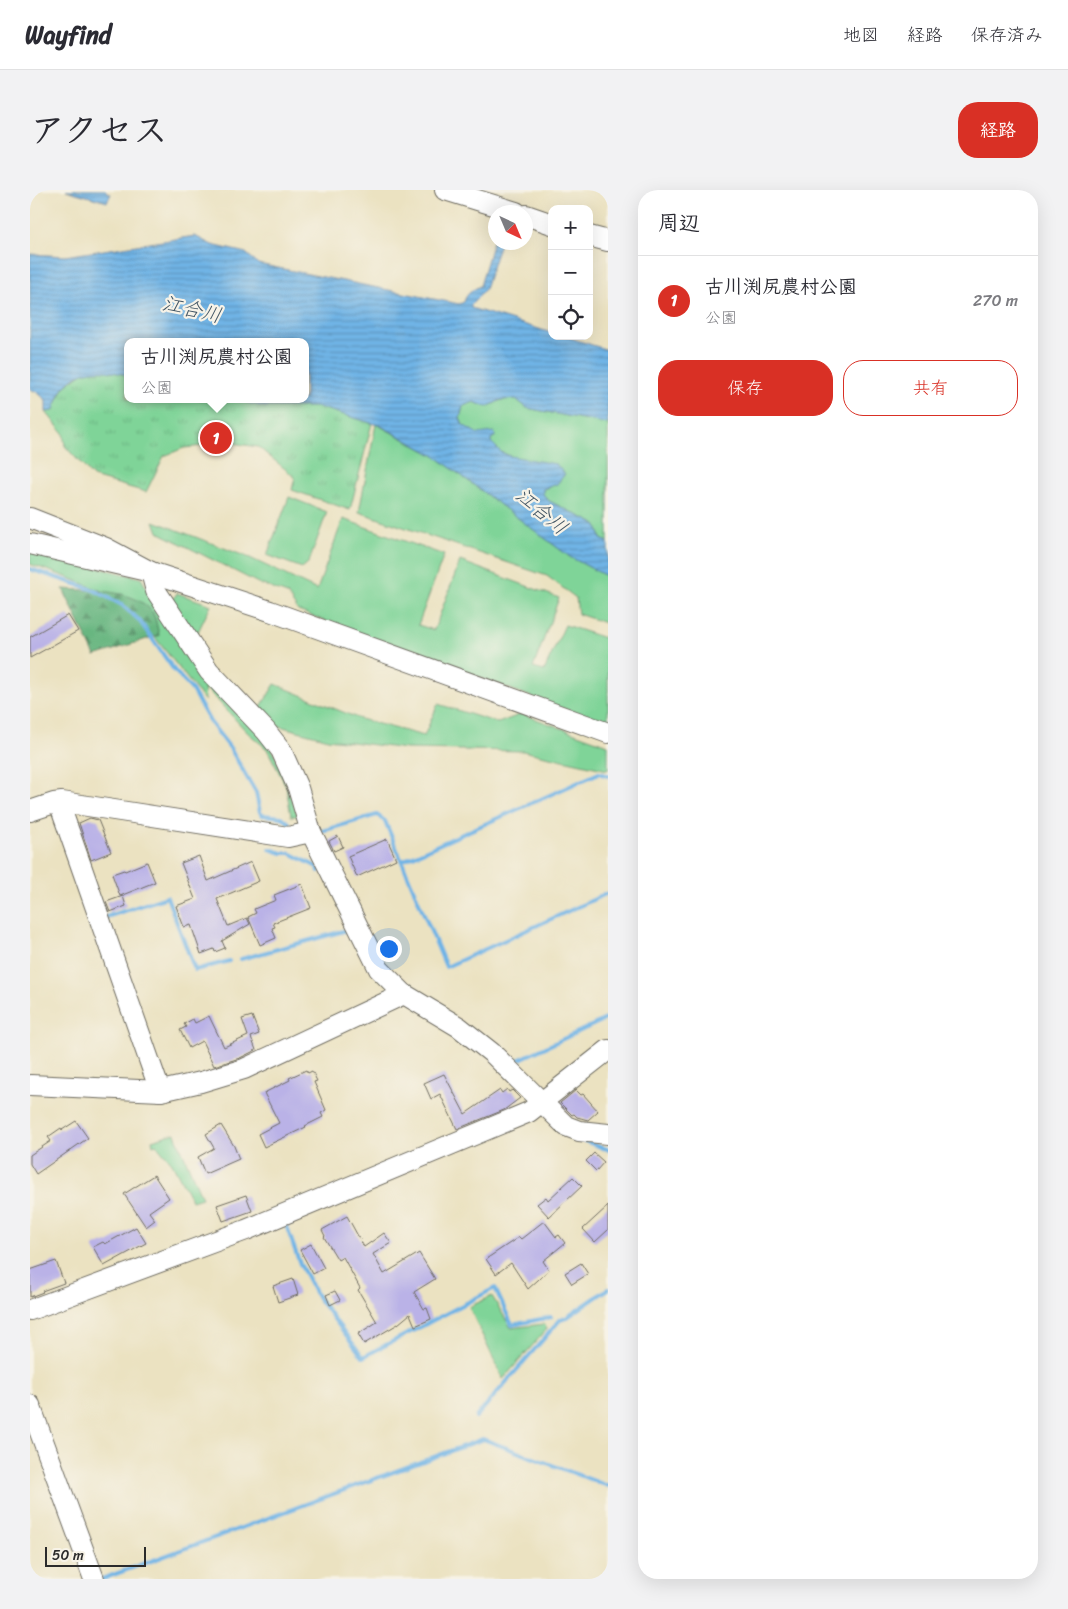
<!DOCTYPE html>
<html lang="ja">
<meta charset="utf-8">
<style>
body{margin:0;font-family:Sriracha,"Klee One",sans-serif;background:#f2f2f3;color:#2b2b33}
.controls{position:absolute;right:15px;top:15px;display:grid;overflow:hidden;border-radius:10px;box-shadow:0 5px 20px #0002}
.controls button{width:45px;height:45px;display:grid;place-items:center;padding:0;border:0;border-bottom:1px solid #e1e1e2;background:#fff;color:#2b2b33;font:25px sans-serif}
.compass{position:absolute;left:458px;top:15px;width:45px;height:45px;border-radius:50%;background:#fff;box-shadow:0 5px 20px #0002;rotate:136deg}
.scale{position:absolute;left:15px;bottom:12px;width:101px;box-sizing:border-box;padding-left:5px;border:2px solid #2b2b2b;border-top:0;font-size:14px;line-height:18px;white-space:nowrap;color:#2b2b2b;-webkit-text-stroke:4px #f7f3e8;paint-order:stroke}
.you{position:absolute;left:358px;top:758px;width:18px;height:18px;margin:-12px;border:4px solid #fff;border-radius:50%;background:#1a73e8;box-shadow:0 0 0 8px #1a73e833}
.badge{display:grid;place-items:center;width:32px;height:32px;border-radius:50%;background:#d93025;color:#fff;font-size:16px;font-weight:700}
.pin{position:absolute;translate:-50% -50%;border:2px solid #fff;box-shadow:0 1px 5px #0006}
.popup{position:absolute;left:94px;top:148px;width:185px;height:65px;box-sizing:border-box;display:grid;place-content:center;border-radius:10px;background:#fff;filter:drop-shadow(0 1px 4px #0005);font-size:16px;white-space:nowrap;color:#7c7c81}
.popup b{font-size:19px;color:#2b2b33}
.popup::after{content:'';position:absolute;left:50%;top:100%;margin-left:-10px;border:10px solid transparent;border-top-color:#fff}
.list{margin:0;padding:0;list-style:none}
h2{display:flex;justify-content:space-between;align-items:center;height:65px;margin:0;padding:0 20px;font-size:21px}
h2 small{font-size:16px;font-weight:400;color:#7c7c81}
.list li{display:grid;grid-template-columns:32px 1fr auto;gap:15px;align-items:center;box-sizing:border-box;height:90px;padding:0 20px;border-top:1px solid #e1e1e2}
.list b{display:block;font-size:19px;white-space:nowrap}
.list p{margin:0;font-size:16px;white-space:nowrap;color:#7c7c81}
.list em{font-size:16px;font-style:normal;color:#7c7c81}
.actions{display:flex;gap:10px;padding:15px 20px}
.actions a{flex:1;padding:11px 0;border:1px solid #d93025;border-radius:20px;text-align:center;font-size:18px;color:#d93025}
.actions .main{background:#d93025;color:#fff}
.icon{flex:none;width:28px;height:28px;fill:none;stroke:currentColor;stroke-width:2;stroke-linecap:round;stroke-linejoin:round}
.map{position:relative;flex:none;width:578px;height:1389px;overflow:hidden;border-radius:20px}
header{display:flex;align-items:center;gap:30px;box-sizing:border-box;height:70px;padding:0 25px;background:#fff;border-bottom:1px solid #e1e1e2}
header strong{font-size:24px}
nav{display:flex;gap:28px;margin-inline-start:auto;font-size:18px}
.intro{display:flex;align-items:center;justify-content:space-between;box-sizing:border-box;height:120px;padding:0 30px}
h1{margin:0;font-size:35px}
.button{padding:12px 22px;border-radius:20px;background:#d93025;color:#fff;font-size:18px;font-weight:700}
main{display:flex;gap:30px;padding:0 30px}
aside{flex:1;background:#fff;border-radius:20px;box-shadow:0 5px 20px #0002}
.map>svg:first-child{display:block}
.grass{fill:#7fd498;stroke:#558062}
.forest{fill:url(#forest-firs);stroke:#497056}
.park{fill:url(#park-tufts);stroke:#558062}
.water{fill:url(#water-rules);stroke:#4e7088}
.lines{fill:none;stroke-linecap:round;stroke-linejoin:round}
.stream{stroke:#70b4e6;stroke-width:4}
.building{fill:#bab2e7}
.minor-casing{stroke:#6e6b60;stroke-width:22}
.minor{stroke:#fff;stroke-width:20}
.labels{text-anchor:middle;stroke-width:4.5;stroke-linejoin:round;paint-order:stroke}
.water-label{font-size:20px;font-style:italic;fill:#405463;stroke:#f7f3e8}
</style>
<header>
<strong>Wayfind</strong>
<nav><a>地図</a><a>経路</a><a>保存済み</a></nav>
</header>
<div class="intro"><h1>アクセス</h1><a class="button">経路</a></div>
<main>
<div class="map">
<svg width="578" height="1389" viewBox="0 0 578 1389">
<defs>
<pattern id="forest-firs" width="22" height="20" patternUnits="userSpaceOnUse" patternTransform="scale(1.25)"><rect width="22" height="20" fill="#67b680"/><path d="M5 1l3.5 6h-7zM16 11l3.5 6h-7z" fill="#559469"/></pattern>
<pattern id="park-tufts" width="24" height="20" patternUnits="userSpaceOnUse" patternTransform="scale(1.25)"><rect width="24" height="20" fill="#7fd498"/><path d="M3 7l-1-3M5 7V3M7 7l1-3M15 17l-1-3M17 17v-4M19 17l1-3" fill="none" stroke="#6eb683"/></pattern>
<pattern id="water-rules" width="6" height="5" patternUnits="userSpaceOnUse" patternTransform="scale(1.25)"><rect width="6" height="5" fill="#70b4e6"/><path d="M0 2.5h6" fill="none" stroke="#5c93bb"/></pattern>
</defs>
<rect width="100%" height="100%" fill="#f7f3e8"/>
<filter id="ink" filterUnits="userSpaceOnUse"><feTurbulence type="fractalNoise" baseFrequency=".02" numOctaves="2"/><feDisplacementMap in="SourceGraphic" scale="10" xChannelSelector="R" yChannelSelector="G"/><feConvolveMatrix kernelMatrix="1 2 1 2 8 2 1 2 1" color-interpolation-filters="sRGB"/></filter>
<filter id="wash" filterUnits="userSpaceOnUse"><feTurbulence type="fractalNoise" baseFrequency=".0096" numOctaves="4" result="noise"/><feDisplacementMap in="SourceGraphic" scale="20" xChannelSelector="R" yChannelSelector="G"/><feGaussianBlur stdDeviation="1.12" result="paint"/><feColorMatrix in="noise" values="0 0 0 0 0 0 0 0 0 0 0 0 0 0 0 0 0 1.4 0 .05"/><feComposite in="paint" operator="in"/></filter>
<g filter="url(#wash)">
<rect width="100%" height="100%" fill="#ebe2c1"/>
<g class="grass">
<path d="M486,209L497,218L578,234V352L571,349L567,335L519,311L513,304V299L527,294L480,266L471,262L461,252V249L463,247C454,245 431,242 430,228C430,225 433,220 433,216L444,212L457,217L471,210Z"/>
<path d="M346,234L405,266L540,367L578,387V434L548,424L546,408L517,386L329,322Z"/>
<path d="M259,307L297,322L279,372L272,378L237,365Z"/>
<path d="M313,329L414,365L388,435L404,440L430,371L529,408L503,478L514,481L535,435L578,449V535L268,421L257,404L230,394L128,342L124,331L220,368L287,400Z"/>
<path d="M0,362L111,388L131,424L240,552L268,626H261L256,596L237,559L218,543L174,496L175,511L124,446H129L123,423L92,404L77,403L34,386L0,374Z"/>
<path d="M147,403L181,415L166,446L140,414Z"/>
<path d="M245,494L330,529L394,546L408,514L468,533L492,524L578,555V580L493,561L376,559L298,549L238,533L227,523Z"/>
<path d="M145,943V944L172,1008L162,1011L142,973L126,954L123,955L122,950Z"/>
<path d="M462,1106L481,1138L514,1134L517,1139L473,1189L439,1117Z"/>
</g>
<path class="forest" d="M33,399C59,401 105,398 122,422C126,427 127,438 129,445L65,466Z"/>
<path class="park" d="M74,180L97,185V209H201L234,217H288L342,233L320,320L262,300L265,287L228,257L202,253L154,258L134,266L116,302L63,287L35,256L33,243L16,222L23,220L35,196L55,181Z"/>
<g class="water">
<path d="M36,0H75L81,4L77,12Z"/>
<path d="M165,46L182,55L216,63L228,74L429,114L434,112C436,104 442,100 450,96L463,51L470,53L455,99L441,115V118L522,143V146H534L578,160V234L497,218L486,209L471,210L457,217L444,212L433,216L430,228L433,235L448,244L464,242L466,246L461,249V252L471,262L480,266L526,274L535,284L527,294L513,299V304L519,311L567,335L571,349L578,352V387L540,367L405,266L351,236L288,217H234L201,209H275V152H97V185C74,180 54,175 35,196C30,202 27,213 23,221L16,222V210L7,202L0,199V64L35,66Z"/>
</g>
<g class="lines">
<g class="stream">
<path d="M0,379L64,400L92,415L109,430L144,480L162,500L180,532L200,558L226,603L230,622L232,625L252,627L259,633"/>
<path d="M292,641L347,625L355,631L416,777L578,703"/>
<path d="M240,659L252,663H260L287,677L289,681"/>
<path d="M372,671L569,583L578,586"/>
<path d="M76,727L137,707L165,780L199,771"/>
<path d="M211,769L321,739"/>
<path d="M488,870L578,828"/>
<path d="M552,950L573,958L578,959"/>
<path d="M255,1032L270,1074L288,1108L333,1167L465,1098L482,1135L521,1127"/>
<path d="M446,1227L530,1130L536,1128L578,1099"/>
<path d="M72,1389L453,1249L578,1296"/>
</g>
</g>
<g id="blocks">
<g class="building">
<path d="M38,425L48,441L0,468V447Z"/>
<path d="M60,628L68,630L81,662L61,670L49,633Z"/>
<path d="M308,646L313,657L304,661L299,651Z"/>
<path d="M357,649L366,669L327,687L318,666Z"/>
<path d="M169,666L178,691L221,672L229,691L187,709L198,736L217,728L220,734L192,751L195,758L185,762L184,759L171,764L161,735L154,737L146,716L165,709L151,673Z"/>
<path d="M117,672L125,692L90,706L82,684L94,680L95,681Z"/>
<path d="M272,694L281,718L243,733L245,737L242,738L246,748L230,755L218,727L226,723L224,719L246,710L244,705Z"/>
<path d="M93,706L96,716L80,722L76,712Z"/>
<path d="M179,826L194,857L218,846L212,829L222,826L229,844L221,847L226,860L210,868L184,876L172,851L159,858L150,840L156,837L154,834L163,829L165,833Z"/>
<path d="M276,880L278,883L282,881L287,891L284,892L296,920L291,923L293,927L275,936L276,937L234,957L228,944L249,933L234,903L260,890L259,888Z"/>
<path d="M414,884L435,924L470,900L472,903L477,899L479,902L482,900L490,908L474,920L427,939L410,904L401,909L394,893Z"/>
<path d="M546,900L551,905L553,904L568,921L558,930L547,927L544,924L542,925L530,913Z"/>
<path d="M46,931L58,948L6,984L0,974V965L21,951L18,947L31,938L32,940Z"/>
<path d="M191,935L204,956L209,969L175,984L168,967L184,958L176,944Z"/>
<path d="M564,963L574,972L566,981L556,971Z"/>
<path d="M124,985L139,1008L119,1022L125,1030L116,1037L94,1004Z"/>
<path d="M543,987L552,996L519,1027L507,1014L516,1007L518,1010Z"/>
<path d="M216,1005L222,1021L193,1031L187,1015Z"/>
<path d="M578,1016V1040L565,1052L553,1039Z"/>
<path d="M317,1026L334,1057L354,1043L361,1053L343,1064L354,1084L389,1063L405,1089L384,1102L394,1119L397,1118L401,1129L385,1136L380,1124L368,1134L334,1154L328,1144L347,1132L328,1100L330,1098L313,1067L308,1070L294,1047L295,1046L292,1040Z"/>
<path d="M514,1031L526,1047L529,1045L535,1053L513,1071L519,1080L498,1099L481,1073L466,1084L456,1069L489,1047L491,1049Z"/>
<path d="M106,1037L116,1053L74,1076L63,1057L73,1052L75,1054Z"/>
<path d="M281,1054L294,1078L283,1084L270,1060Z"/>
<path d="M26,1071L34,1093L12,1101L13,1102L0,1107V1080Z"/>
<path d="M551,1073L558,1084L542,1094L535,1083Z"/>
<path d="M263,1089L268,1105L248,1112L243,1096Z"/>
<path d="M305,1101L310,1110L300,1115L296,1105Z"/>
</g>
</g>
</g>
<g filter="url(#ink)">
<use href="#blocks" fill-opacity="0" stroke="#6e6b60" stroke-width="1"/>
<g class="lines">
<g class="minor-casing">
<g id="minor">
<path d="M415,0L486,22"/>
<path d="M496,25L522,34"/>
<path d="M559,46L578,51"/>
<path d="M0,328L76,358L121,382L126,401L179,481L236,541L251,560L268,598L281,642L349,779L374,804L429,837L462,863L536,936L549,941L578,944"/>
<path d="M0,354L121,382L240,421L578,543"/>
<path d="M29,613L130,901"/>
<path d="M0,621L24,613L32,612L258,647L281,642"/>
<path d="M0,895L131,901L171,892L214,879L374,804"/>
<path d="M0,1120L216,1040L499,922L578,860"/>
<path d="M0,1215L64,1389"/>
</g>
</g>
<use href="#minor" class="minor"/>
</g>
</g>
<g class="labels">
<g class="water-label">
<text transform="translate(162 119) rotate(13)" y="7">江合川</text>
<text transform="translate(512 321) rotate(40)" y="7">江合川</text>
</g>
</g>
</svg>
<div class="controls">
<button>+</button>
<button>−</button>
<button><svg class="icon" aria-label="locate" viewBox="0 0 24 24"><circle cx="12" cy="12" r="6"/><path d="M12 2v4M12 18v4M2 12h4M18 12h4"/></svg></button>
</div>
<svg class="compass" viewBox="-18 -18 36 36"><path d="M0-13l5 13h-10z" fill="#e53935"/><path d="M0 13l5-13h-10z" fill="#7c7c81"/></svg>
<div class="scale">50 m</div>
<div class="you"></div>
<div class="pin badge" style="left:186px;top:248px">1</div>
<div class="popup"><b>古川渕尻農村公園</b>公園</div>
</div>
<aside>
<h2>周辺<small></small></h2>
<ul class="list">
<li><span class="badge">1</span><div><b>古川渕尻農村公園</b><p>公園</p></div><em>270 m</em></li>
</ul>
<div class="actions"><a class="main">保存</a><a>共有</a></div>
</aside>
</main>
